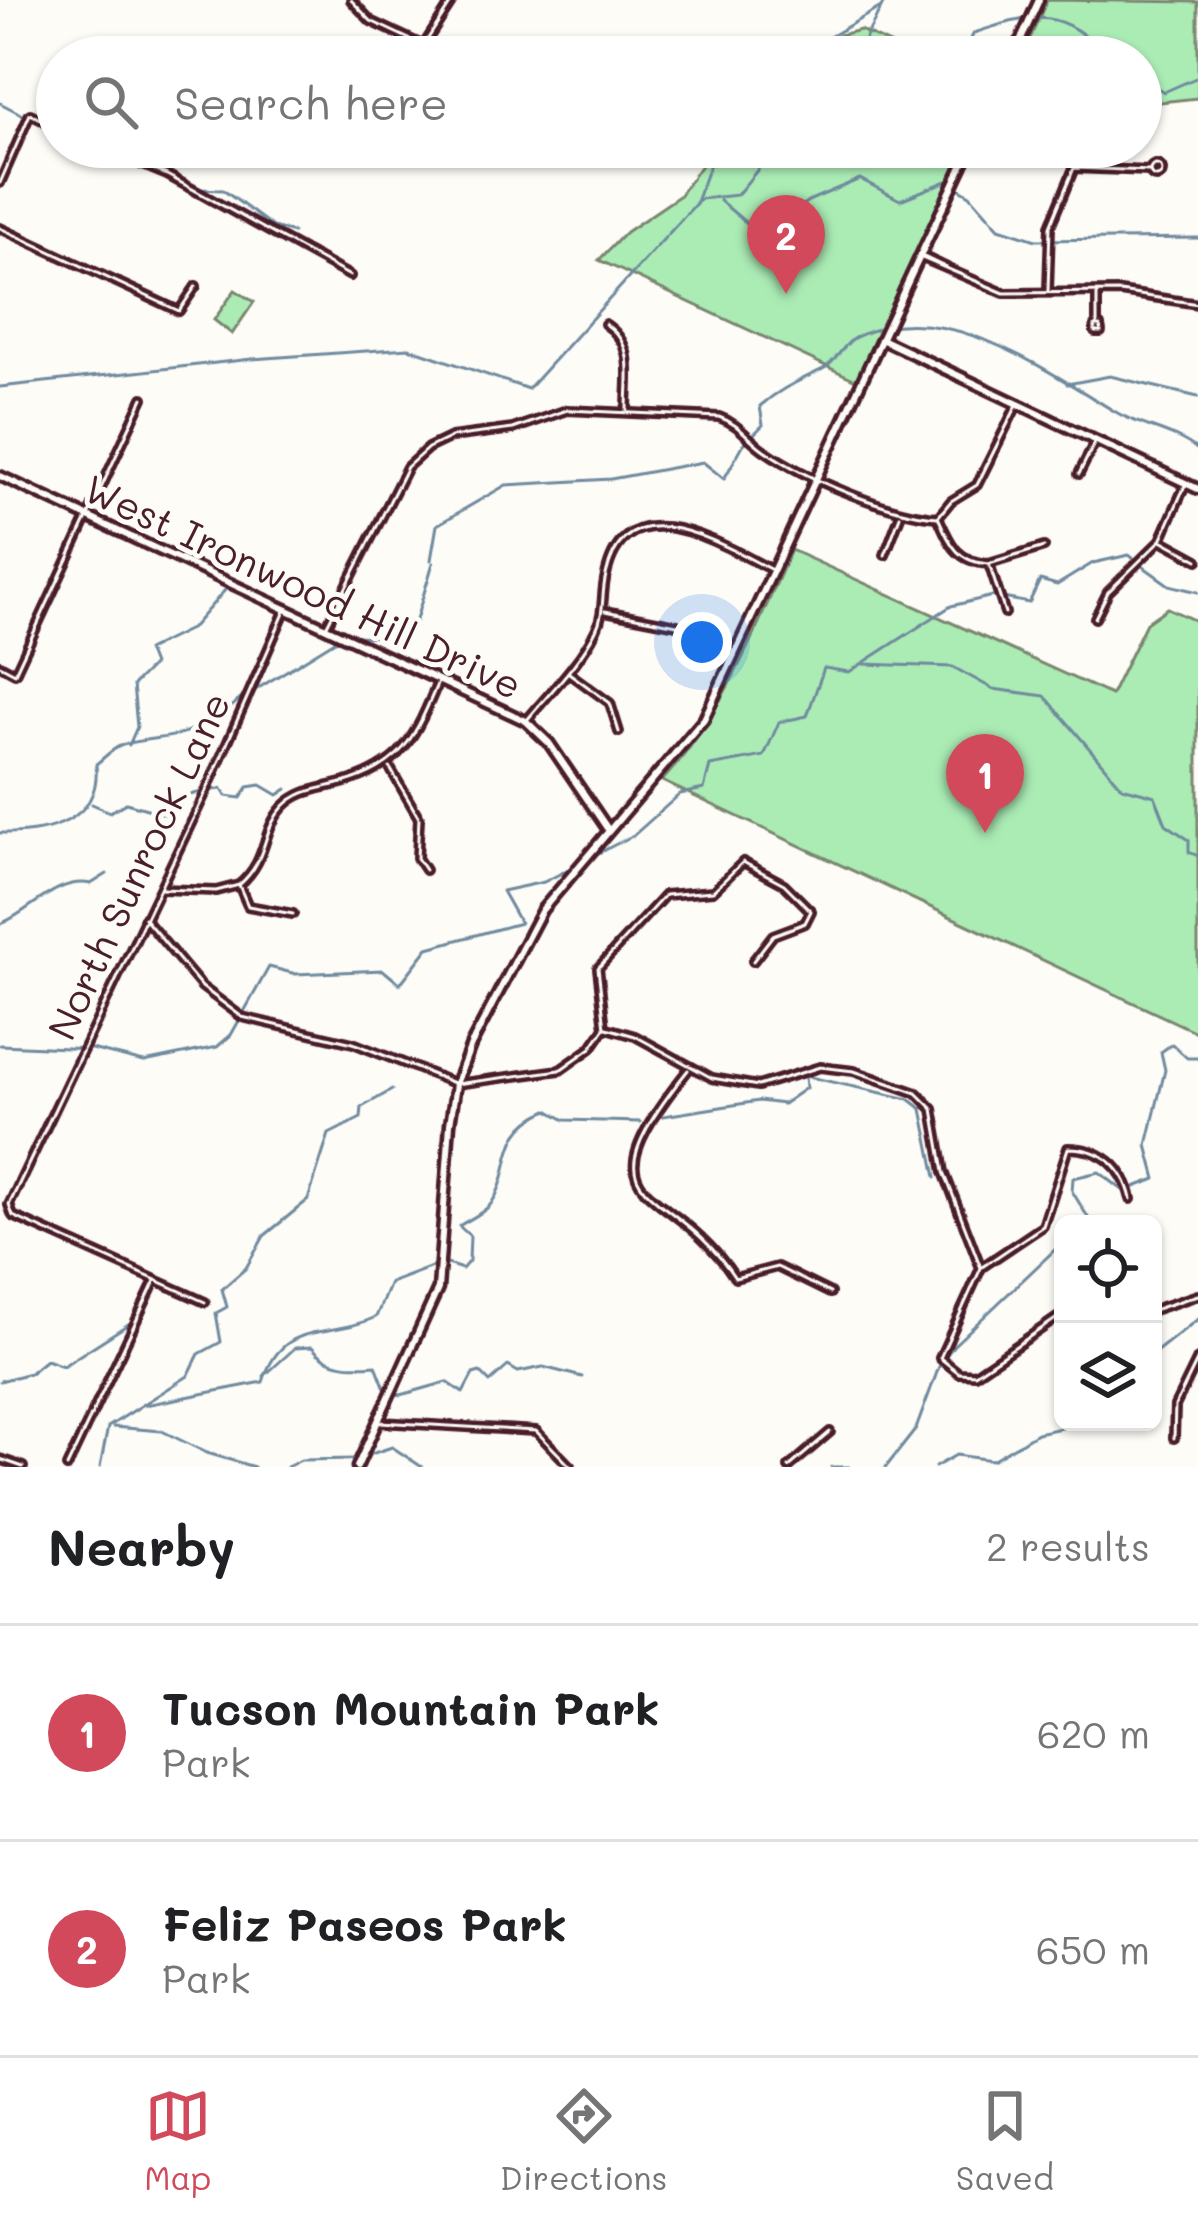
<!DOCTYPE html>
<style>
body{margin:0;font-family:Mali,sans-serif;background:#f2f2f2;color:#202124}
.controls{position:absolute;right:36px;bottom:36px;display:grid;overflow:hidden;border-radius:18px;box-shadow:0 3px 9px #0004}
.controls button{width:108px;height:108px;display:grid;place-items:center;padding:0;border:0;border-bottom:3px solid #e0e0e0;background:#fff;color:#202124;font:60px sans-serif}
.you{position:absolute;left:702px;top:642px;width:42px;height:42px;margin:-30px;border:9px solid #fff;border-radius:50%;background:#1a73e8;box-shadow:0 0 0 18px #1a73e833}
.badge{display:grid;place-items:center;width:78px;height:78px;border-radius:50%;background:#d1495b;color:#fff;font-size:39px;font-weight:700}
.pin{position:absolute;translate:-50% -99px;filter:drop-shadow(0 3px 6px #0008)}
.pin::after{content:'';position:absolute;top:63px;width:42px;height:36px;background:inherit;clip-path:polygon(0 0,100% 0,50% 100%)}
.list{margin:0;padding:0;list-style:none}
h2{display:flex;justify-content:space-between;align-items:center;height:156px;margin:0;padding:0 48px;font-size:51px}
h2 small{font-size:39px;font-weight:400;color:#757577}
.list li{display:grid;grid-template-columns:78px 1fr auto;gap:36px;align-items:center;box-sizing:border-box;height:216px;padding:0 48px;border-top:3px solid #e0e0e0}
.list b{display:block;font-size:45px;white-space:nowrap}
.list p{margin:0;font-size:39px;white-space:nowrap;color:#757577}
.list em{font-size:39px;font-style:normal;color:#757577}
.icon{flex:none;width:66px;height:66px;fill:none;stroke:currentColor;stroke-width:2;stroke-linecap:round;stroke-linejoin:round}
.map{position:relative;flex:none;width:1198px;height:1467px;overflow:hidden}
.search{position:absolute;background:#fff;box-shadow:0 3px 9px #0004;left:36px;right:36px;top:36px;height:132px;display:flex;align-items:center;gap:30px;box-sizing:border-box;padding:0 42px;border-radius:66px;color:#757577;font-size:45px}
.sheet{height:588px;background:#fff}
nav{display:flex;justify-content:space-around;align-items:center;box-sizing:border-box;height:168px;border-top:3px solid #e0e0e0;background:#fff;font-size:33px;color:#757577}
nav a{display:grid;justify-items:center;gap:6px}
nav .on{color:#d1495b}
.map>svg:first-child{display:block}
.green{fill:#abecb5;stroke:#7a8670;stroke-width:3}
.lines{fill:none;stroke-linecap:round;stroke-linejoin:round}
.stream{stroke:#708a9e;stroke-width:3}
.street-casing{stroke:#4a1f2b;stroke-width:12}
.secondary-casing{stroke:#4a1f2b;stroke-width:15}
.street{stroke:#fdfcf7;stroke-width:3}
.secondary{stroke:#fdfcf7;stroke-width:6}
.labels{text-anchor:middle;stroke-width:10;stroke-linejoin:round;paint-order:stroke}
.street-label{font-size:39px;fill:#4a1f2b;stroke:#fdfcf7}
</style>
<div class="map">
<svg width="1198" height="1467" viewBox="0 0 1198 1467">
<rect width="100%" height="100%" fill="#fdfcf7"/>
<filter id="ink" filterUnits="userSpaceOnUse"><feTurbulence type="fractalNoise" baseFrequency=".00833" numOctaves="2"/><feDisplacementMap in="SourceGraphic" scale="24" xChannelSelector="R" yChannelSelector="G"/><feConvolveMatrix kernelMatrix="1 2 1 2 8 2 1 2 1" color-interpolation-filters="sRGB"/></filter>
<g filter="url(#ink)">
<g class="green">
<path d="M1047,0L1198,2V98L1141,104V57H1043L1045,52L1028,43Z"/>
<path d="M860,30L918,57H824L839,35Z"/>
<path d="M714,147H967L858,381L599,260L626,232L679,196Z"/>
<path d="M235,290L254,302L232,334L214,320Z"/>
<path d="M791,550L1111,695L1146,623L1167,608L1198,622V1033L662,781C723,715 755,631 791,550Z"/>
</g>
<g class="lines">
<g class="stream">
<path d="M795,57L881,7"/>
<path d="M856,57L885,0"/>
<path d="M961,57L974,33C1037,12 1061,8 1108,57"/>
<path d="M1141,78L1164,92L1198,77"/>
<path d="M0,103L27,117"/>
<path d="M36,117L57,121"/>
<path d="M79,147L121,167L150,161L199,189L223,190L273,227L293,233"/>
<path d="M719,200L750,226L770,229L808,201L860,179L900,200L947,181L970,195L999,228L1036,240L1198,238"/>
<path d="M696,202L716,147"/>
<path d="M1067,384L1110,376L1198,397"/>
<path d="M0,387L252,359L409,348L528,389L700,199L737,195L776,147"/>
<path d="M431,560L437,525L506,485L611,479L703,462L724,479L743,445L763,425L760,406C781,388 799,381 823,369C837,362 843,343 856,337C942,295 1044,369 1114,411C1140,427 1175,431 1198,450"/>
<path d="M1141,565L1169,585L1198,592"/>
<path d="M400,638L415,623L433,563"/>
<path d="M863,664L953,667L993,689L1045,696L1122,787L1155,796L1166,824L1189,840V852L1198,856"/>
<path d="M129,745L137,727L133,685L153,665L147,650L192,628L225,590"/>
<path d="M92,804L110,812L126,803L168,815C179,794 201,791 222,789L226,796L241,798L248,787L261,785L278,795L287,789"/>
<path d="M0,833C49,834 101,821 96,764C103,759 112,749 120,746C151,734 178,744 205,720L216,721L239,700L335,641L351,636L396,637"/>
<path d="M587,859L634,835L680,794L704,789L710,766L764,756L779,722L807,716L824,668L849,672L951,606L993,596L1029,603L1040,580L1057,585L1093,563L1129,555L1137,561"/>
<path d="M0,924C28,914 57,876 91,884L107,874"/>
<path d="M0,1045L91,1049L144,1062L217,1047L231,1035L269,967L296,974L383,970L400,984L428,948L520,923L502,891L544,882L579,864"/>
<path d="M657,1117L759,1101L783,1104L806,1088L805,1076L909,1099L922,1109L936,1177"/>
<path d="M1092,1224L1072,1191L1073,1178L1099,1172L1124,1191L1156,1179L1147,1145L1165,1070L1161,1052L1172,1044L1187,1058H1198"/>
<path d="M447,1264L462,1269L469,1261L470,1236L459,1226C468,1220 484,1213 491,1204C515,1170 496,1132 548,1110L565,1120L640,1122"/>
<path d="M1153,1354L1198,1319"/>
<path d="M264,1376L295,1348L312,1347C329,1368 352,1367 376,1365L386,1391L401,1395L447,1382L463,1393L473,1374L480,1372L490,1382L508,1366L518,1372L543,1367L582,1377"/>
<path d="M0,1381L30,1373L46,1360L63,1366L130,1323"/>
<path d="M145,1405L263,1382C282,1318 327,1340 376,1317L390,1283L437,1265"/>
<path d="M113,1427L162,1431L207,1453L254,1467"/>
<path d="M365,1456L392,1447L422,1467"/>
<path d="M100,1467L108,1427L188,1376L199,1354L221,1342L216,1313L227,1307L222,1289L246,1268L264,1236L308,1200L329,1134L361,1118L362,1107L392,1090"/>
<path d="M287,1467L301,1460L356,1459"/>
<path d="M831,1467H849"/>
<path d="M886,1467L916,1429L940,1364L953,1346L1063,1242"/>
<path d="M935,1467L956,1455L992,1460L1037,1433L1090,1422"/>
</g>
<g class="street-casing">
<g id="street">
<path d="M351,0L371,21L422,45"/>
<path d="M416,57L453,0"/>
<path d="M99,147L167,175L350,276"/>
<circle cx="1156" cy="171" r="6"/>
<path d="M0,183L30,114L57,127"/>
<path d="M0,228L179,311L196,286"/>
<path d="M920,257L1004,293L1120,292L1198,304"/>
<path d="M924,257L947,268"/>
<path d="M1048,291L1050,226L1074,168L1150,171"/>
<path d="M1097,294V325"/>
<path d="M605,324C636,344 627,376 627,410"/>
<path d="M1095,326H1100L1101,332H1095Z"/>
<path d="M1079,474L1095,442"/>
<path d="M939,519C951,546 958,562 989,564L1005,613"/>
<path d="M1163,541L1198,560"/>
<path d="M885,555L900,516"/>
<path d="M989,564L1044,547"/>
<path d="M605,611L677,625"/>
<path d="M1095,618L1108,592L1161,540L1186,483"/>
<path d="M326,627L407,467L428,448L451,437L513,429L567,410L719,417C739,424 747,438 764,450C806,479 889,514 938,517L951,501L977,485L1017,405"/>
<path d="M0,665L15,673L143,398"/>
<path d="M569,673L610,703L619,732"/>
<path d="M527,720C550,692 580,663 596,630C605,612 601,594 606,575C626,484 722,545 770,569"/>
<path d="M390,768L419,818L417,858L425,870"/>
<path d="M239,885C270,858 260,832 283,807C300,789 321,789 342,783C403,766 415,737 438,682"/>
<path d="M161,889L216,891L239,885L248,906L293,914"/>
<path d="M144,918L202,987L242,1017L353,1043L456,1084L560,1070L591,1048L605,1028L598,968L665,895L713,891L743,862L784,884L811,911L805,923L773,935L753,961"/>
<path d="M607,1028L635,1036L712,1078L758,1086L820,1067L854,1071L917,1093L933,1109L944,1172L981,1268L940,1358L959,1373L975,1374L1063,1314"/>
<path d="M688,1070C574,1213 668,1175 735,1278L777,1267L830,1293"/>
<path d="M982,1267L1043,1226L1068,1148C1102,1148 1124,1167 1131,1199"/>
<path d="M205,1302L13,1216L9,1205L205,794L285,611"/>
<path d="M1153,1310L1198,1295"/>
<path d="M380,1422L536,1431L571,1467"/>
<path d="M1174,1438L1175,1406L1198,1359"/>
<path d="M0,1459L23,1467"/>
<path d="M67,1467L155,1281"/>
<path d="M789,1467L830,1432"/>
</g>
</g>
<g class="secondary-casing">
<g id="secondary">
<path d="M1013,57L1039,0"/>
<path d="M881,339L1198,489"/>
<path d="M0,476L526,721L549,743L607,828"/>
<path d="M357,1467L438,1289L450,1124L456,1084L471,1045L542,910L704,719L971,147"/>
</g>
</g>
<use href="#street" class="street"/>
<use href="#secondary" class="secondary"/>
</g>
</g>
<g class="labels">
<g class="street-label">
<text transform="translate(303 587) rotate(25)" y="14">West Ironwood Hill Drive</text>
<text transform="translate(139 866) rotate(-65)" y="14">North Sunrock Lane</text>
</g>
</g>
</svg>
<div class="controls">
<button><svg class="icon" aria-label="locate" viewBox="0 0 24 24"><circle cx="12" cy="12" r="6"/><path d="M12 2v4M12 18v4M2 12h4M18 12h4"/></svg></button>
<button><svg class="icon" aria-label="layers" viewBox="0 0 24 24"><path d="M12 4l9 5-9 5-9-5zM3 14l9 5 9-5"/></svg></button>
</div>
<div class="you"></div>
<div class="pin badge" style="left:985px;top:833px">1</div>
<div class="pin badge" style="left:786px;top:294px">2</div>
<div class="search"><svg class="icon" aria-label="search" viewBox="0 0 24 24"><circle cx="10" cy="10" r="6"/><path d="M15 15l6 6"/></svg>Search here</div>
</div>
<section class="sheet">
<h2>Nearby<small>2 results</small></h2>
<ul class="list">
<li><span class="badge">1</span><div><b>Tucson Mountain Park</b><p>Park</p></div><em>620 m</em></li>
<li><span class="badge">2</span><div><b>Feliz Paseos Park</b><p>Park</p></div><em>650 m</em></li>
</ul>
</section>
<nav>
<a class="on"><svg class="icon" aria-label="map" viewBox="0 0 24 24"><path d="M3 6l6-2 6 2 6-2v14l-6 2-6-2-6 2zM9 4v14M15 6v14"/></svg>Map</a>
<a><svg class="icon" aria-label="directions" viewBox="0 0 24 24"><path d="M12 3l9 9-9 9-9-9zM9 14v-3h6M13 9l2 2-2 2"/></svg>Directions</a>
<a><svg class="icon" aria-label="saved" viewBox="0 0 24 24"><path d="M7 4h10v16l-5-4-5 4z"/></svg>Saved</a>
</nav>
